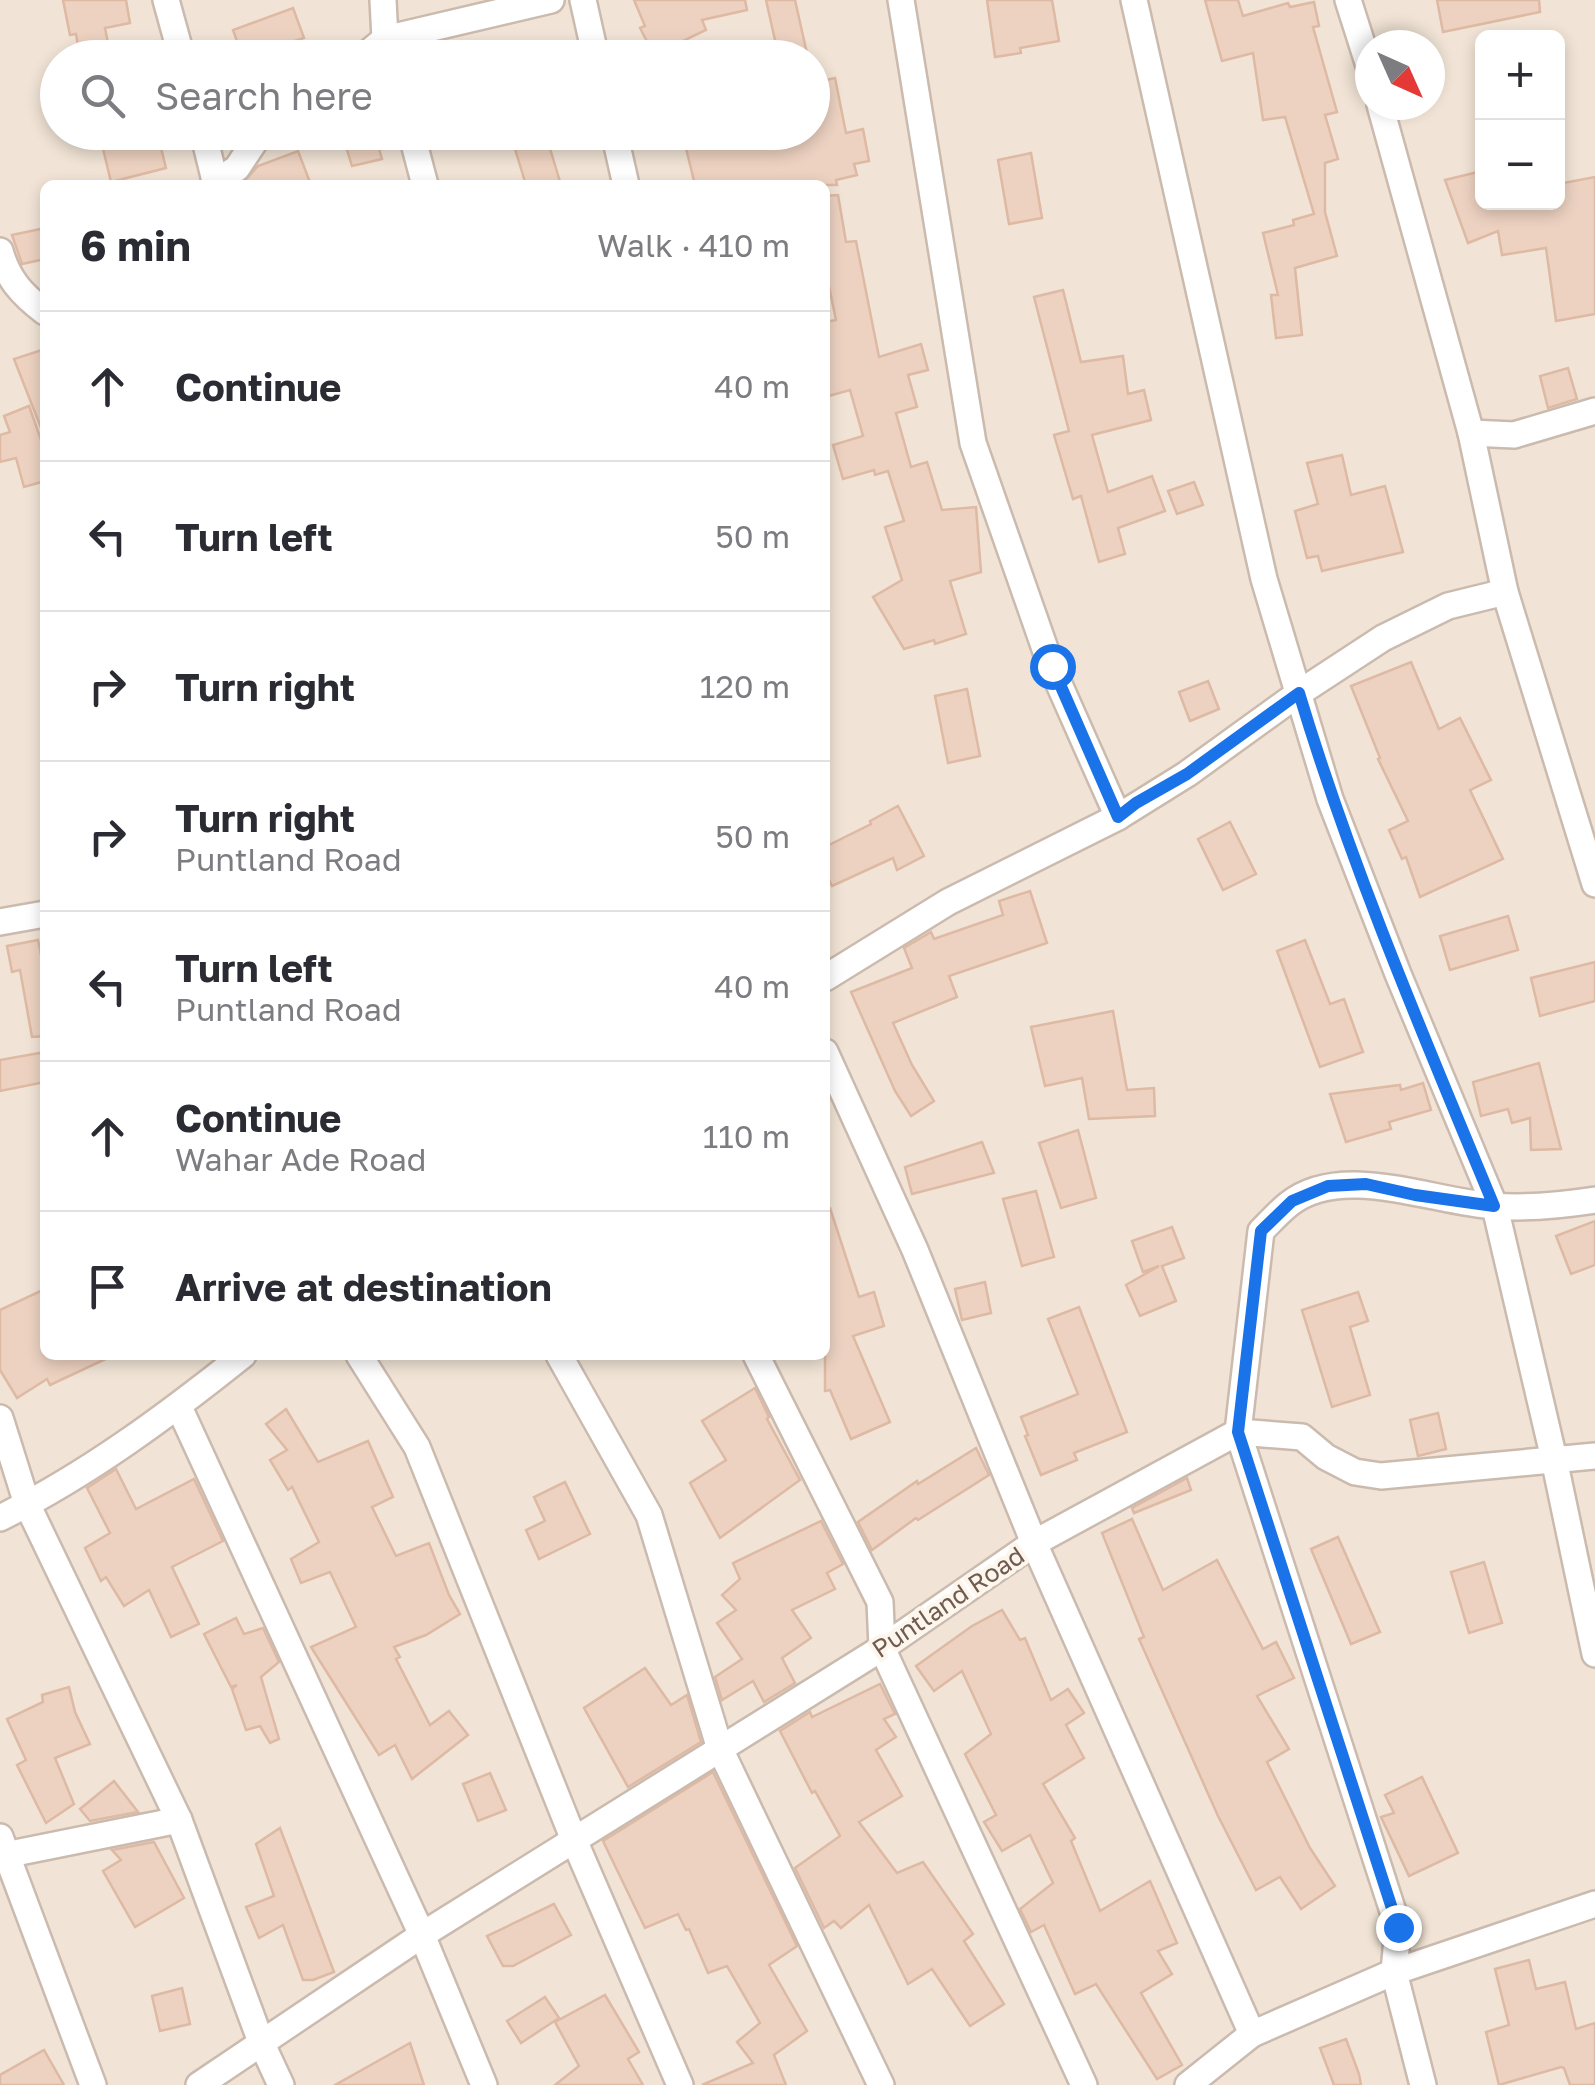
<!DOCTYPE html>
<meta charset="utf-8">
<style>
body{margin:0;font-family:"Golos Text",sans-serif;background:#f7f7f7;color:#2b2b33}
.controls{position:absolute;right:30px;top:30px;display:grid;overflow:hidden;border-radius:15px;box-shadow:0 5px 15px #0003}
.controls button{width:90px;height:90px;display:grid;place-items:center;padding:0;border:0;border-bottom:2px solid #e1e1e2;background:#fff;color:#2b2b33;font:50px sans-serif}
.compass{position:absolute;left:1355px;top:30px;width:90px;height:90px;border-radius:50%;background:#fff;box-shadow:0 5px 15px #0003;rotate:135deg}
.stop{position:absolute;width:30px;height:30px;margin:-22px;border:8px solid #1a73e8;border-radius:50%;background:#fff}
.stop.end{background:#1a73e8;border-color:#fff;box-shadow:0 2px 10px #0008}
.list{margin:0;padding:0;list-style:none}
h2{display:flex;justify-content:space-between;align-items:center;height:130px;margin:0;padding:0 40px;font-size:42px}
h2 small{font-size:32px;font-weight:400;color:#7c7c81}
.list li{display:grid;grid-template-columns:65px 1fr auto;gap:30px;align-items:center;box-sizing:border-box;height:150px;padding:0 40px;border-top:2px solid #e1e1e2}
.list b{display:block;font-size:38px;white-space:nowrap}
.list p{margin:0;font-size:32px;white-space:nowrap;color:#7c7c81}
.list em{font-size:32px;font-style:normal;color:#7c7c81}
.icon{flex:none;width:55px;height:55px;fill:none;stroke:currentColor;stroke-width:2;stroke-linecap:round;stroke-linejoin:round}
.map{position:relative;flex:none;width:1595px;height:2085px;overflow:hidden}
.search{position:absolute;background:#fff;box-shadow:0 5px 15px #0003;left:40px;top:40px;width:790px;height:110px;display:flex;align-items:center;gap:25px;box-sizing:border-box;padding:0 35px;border-radius:55px;color:#7c7c81;font-size:38px}
.panel{position:absolute;background:#fff;box-shadow:0 5px 15px #0003;left:40px;top:180px;width:790px;height:1180px;border-radius:15px}
.map>svg:first-child{display:block}
.residential{fill:#f1e4d6;fill-rule:evenodd}
.building{fill:#edd2c1;stroke:#deb9a3;stroke-width:2.5}
.lines{fill:none;stroke-linecap:round;stroke-linejoin:round}
.street-casing{stroke:#cbbaae;stroke-width:30}
.street{stroke:#fff;stroke-width:25}
.route{stroke:#1a73e8;stroke-width:12}
.labels{text-anchor:middle;stroke-width:8;stroke-linejoin:round;paint-order:stroke}
.street-label{font-size:25px;fill:#715a4e;stroke:#fdf6ed}
</style>
<div class="map">
<svg width="1595" height="2085" viewBox="0 0 1595 2085">
<rect width="100%" height="100%" fill="#faf2e7"/>
<path class="residential" d="M0,0H1595V2085H0ZM1482,38H1558V202H1482ZM1370,45H1430V105H1370ZM58,58H812V132H58ZM45,185H825V1355H45Z"/>
<g class="building">
<path d="M63,0H126L130,23L105,28L111,58H80L76,34L70,35Z"/>
<path d="M634,0H745L747,10L702,20L706,30L654,55L640,28L645,26Z"/>
<path d="M766,0H795L808,58H779Z"/>
<path d="M987,0H1052L1059,41L1020,48L1021,53L995,57Z"/>
<path d="M1205,0H1238L1243,16L1288,3L1290,7L1314,2L1319,26L1313,27L1337,112L1325,115L1338,159L1325,163V212L1337,256L1295,268L1302,335L1276,338L1271,295H1278L1263,233L1294,225L1293,220L1314,214L1285,117L1263,120L1253,53L1222,61Z"/>
<path d="M1437,0H1539L1540,12L1443,32Z"/>
<path d="M293,8L304,38L243,58L233,30Z"/>
<path d="M835,78L846,133L863,129L869,161L854,164L857,175L836,180L837,185H695L682,132H812V83Z"/>
<path d="M99,132H157L166,168L111,182Z"/>
<path d="M367,132H374L382,159L352,166L344,140Z"/>
<path d="M519,132H545L561,185H526L515,149L523,147Z"/>
<path d="M298,151L311,185H241L258,166Z"/>
<path d="M1031,153L1042,218L1009,224L998,160Z"/>
<path d="M1482,171V202H1558V184L1595,177V314L1556,321L1546,248L1502,255L1498,231L1468,243L1445,180Z"/>
<path d="M838,195L846,242L856,241L879,357L921,344L928,370L908,375L917,407L896,413L911,467L927,462L942,510L976,507L981,572L950,581L966,634L935,644L934,640L904,649L873,597L902,580L885,527L904,521L888,471L875,475L874,470L843,479L833,445L863,436L850,390L825,397V322L836,320L825,267V196Z"/>
<path d="M45,228V259L22,264L12,235Z"/>
<path d="M1063,290L1081,362L1123,356L1128,394L1144,390L1151,420L1092,435L1108,492L1152,476L1165,511L1118,528L1125,554L1099,562L1081,496L1073,499L1054,435L1069,431L1034,297Z"/>
<path d="M45,349V433H43L14,359Z"/>
<path d="M1568,368L1577,399L1548,408L1540,376Z"/>
<path d="M29,406L45,451V481L24,487L16,458L0,462V435L10,432L4,416Z"/>
<path d="M1342,455L1351,495L1385,486L1403,552L1322,571L1318,556L1307,558L1295,511L1318,504L1307,463Z"/>
<path d="M1194,482L1203,505L1177,514L1168,491Z"/>
<path d="M1411,662L1439,729L1460,718L1491,780L1470,790L1503,859L1420,897L1406,857L1402,859L1389,830L1408,821L1378,759L1380,758L1351,686Z"/>
<path d="M1208,681L1219,709L1190,721L1179,692Z"/>
<path d="M967,689L980,756L948,763L935,696Z"/>
<path d="M898,806L924,856L897,870L893,858L832,886L825,871V847L871,824L870,821Z"/>
<path d="M1230,822L1256,874L1223,890L1198,839Z"/>
<path d="M1030,891L1047,943L949,976L957,997L893,1023L912,1065L934,1101L911,1116L895,1091L851,992L912,968L904,948L931,932L934,939L1003,915L999,901Z"/>
<path d="M1508,916L1518,950L1450,970L1440,936Z"/>
<path d="M38,940L45,974V1036L32,1037L20,970L12,972L7,946Z"/>
<path d="M1305,940L1330,1004L1344,999L1363,1052L1320,1067L1277,951Z"/>
<path d="M1595,962V1001L1540,1016L1531,978Z"/>
<path d="M1113,1011L1127,1090L1154,1088L1155,1116L1089,1119L1082,1078L1045,1086L1031,1027Z"/>
<path d="M45,1052V1082L0,1091V1060Z"/>
<path d="M1539,1063L1548,1099L1561,1149L1531,1150L1530,1118L1512,1123L1508,1109L1481,1116L1473,1082Z"/>
<path d="M1423,1083L1431,1110L1389,1122L1391,1129L1346,1142L1330,1094L1400,1085L1401,1090Z"/>
<path d="M1078,1130L1096,1198L1061,1208L1039,1143Z"/>
<path d="M982,1142L994,1173L912,1194L905,1167Z"/>
<path d="M1036,1191L1054,1257L1022,1266L1003,1199Z"/>
<path d="M825,1208H830L859,1297L874,1292L884,1326L853,1336L890,1422L851,1439L830,1390L825,1391Z"/>
<path d="M1595,1221V1265L1571,1274L1556,1236Z"/>
<path d="M1172,1227L1184,1258L1162,1266L1176,1301L1140,1316L1126,1285L1159,1266L1143,1272L1132,1241Z"/>
<path d="M985,1282L991,1313L962,1320L955,1289Z"/>
<path d="M45,1289V1355H114L50,1385L47,1379L17,1398L0,1370V1310Z"/>
<path d="M1358,1292L1368,1321L1350,1327L1370,1395L1332,1407L1302,1310Z"/>
<path d="M1079,1307L1127,1432L1074,1453L1077,1460L1041,1475L1025,1436L1028,1435L1021,1417L1078,1394L1048,1319Z"/>
<path d="M755,1388L769,1417L767,1419L800,1480L720,1538L690,1483L726,1460L702,1421Z"/>
<path d="M286,1409L318,1462L368,1441L393,1497L372,1507L396,1556L429,1543L449,1595L460,1614L426,1635L394,1647L400,1657L396,1659L430,1725L449,1711L468,1735L412,1779L395,1745L379,1755L311,1647L356,1627L330,1572L301,1583L291,1559L319,1542L292,1487L288,1490L270,1460L287,1450L266,1424Z"/>
<path d="M1438,1413L1446,1449L1418,1456L1410,1420Z"/>
<path d="M976,1448L989,1475L918,1520L916,1518L872,1550L858,1522L917,1481L918,1484Z"/>
<path d="M116,1469L136,1509L194,1479L223,1541L172,1567L199,1624L171,1637L149,1590L124,1606L106,1577L101,1581L85,1548L110,1533L87,1488Z"/>
<path d="M1187,1478L1191,1490L1134,1513L1132,1508Z"/>
<path d="M565,1482L590,1534L539,1559L526,1530L545,1521L534,1497Z"/>
<path d="M1132,1519L1163,1590L1217,1560L1263,1649L1276,1642L1294,1678L1257,1696L1289,1749L1267,1762L1310,1848L1335,1886L1301,1909L1280,1877L1256,1890L1218,1816L1139,1639L1144,1637L1102,1533Z"/>
<path d="M821,1521L843,1564L827,1573L835,1589L792,1610L811,1638L782,1658L795,1683L764,1702L753,1681L722,1700L715,1677L742,1659L717,1623L736,1610L722,1595L740,1579L733,1563Z"/>
<path d="M1338,1537L1380,1632L1351,1644L1311,1549Z"/>
<path d="M1484,1562L1502,1623L1469,1633L1451,1572Z"/>
<path d="M1002,1610L1020,1640L1025,1638L1051,1700L1068,1689L1084,1713L1066,1725L1084,1758L1043,1784L1075,1838L1071,1841L1100,1911L1150,1881L1177,1943L1158,1951L1172,1974L1141,1993L1182,2065L1157,2079L1096,1984L1075,1994L1044,1925L1031,1932L1020,1909L1053,1883L1030,1835L1002,1851L984,1822L996,1815L965,1754L991,1734L962,1671L934,1691L916,1666L972,1626Z"/>
<path d="M236,1618L244,1634L263,1628L279,1662L261,1677L279,1739L270,1743L260,1726L246,1730L232,1689L237,1685L231,1687L204,1634Z"/>
<path d="M645,1668L671,1705L687,1695L701,1742L628,1787L584,1708Z"/>
<path d="M880,1684L895,1714L884,1719L896,1737L876,1750L902,1796L859,1822L897,1873L923,1862L973,1934L964,1941L1004,2004L970,2026L932,1969L908,1984L869,1905L841,1928L834,1921L824,1928L795,1868L840,1836L815,1791L812,1793L780,1731L810,1712L812,1717Z"/>
<path d="M69,1687L75,1712L90,1744L55,1758L74,1804L46,1823L17,1765L26,1760L7,1719L43,1702L42,1695Z"/>
<path d="M713,1772L797,1946L769,1965L807,2031L774,2055L786,2085H702L753,2063L737,2042L760,2023L727,1966L708,1973L689,1929L686,1930L678,1914L645,1928L603,1841Z"/>
<path d="M490,1773L506,1810L478,1821L463,1784Z"/>
<path d="M1422,1777L1458,1853L1409,1876L1381,1817L1394,1813L1385,1795Z"/>
<path d="M114,1781L138,1812L90,1821L80,1809Z"/>
<path d="M280,1828L334,1972L313,1980H303L283,1925L259,1938L246,1907L274,1896L256,1844Z"/>
<path d="M154,1842L184,1898L135,1927L103,1871L121,1860L112,1850Z"/>
<path d="M554,1904L571,1935L513,1966H503L487,1936Z"/>
<path d="M1529,1960L1536,1989L1565,1982L1576,2029L1595,2023V2085H1570L1564,2068L1561,2067L1499,2085L1486,2032L1509,2025L1495,1969Z"/>
<path d="M182,1988L190,2024L160,2031L152,1996Z"/>
<path d="M605,1995L639,2052L628,2059L643,2085H555L579,2066L555,2022Z"/>
<path d="M545,1997L559,2018L521,2043L507,2021Z"/>
<path d="M1346,2039L1359,2074L1361,2085H1334L1320,2048Z"/>
<path d="M410,2043L424,2085H335L376,2062Z"/>
<path d="M44,2050L64,2085H0V2075Z"/>
</g>
<g class="lines">
<g class="street-casing">
<g id="street">
<path d="M166,0L182,58"/>
<path d="M383,0L385,39L390,58"/>
<path d="M583,0L596,58"/>
<path d="M901,0L973,443L1051,666L1118,817"/>
<path d="M1134,0L1264,579L1330,799L1398,974L1495,1207L1554,1459L1595,1654"/>
<path d="M1348,0L1370,69"/>
<path d="M362,58L385,39L551,0"/>
<path d="M1380,105L1471,433L1505,592L1595,884"/>
<path d="M203,132L216,185"/>
<path d="M411,132L425,185"/>
<path d="M614,132L626,185"/>
<path d="M213,185L237,168L261,132"/>
<path d="M0,251C8,279 21,294 45,312"/>
<path d="M1471,433L1514,435L1595,411"/>
<path d="M0,922L45,914"/>
<path d="M825,978L948,902L1118,817L1187,774L1299,693L1383,638L1448,606L1505,592"/>
<path d="M825,1052L915,1250L1034,1543L1252,2034"/>
<path d="M359,1355L417,1447L574,1840L680,2085"/>
<path d="M559,1355L649,1515L720,1749L881,2085"/>
<path d="M756,1355L880,1602L882,1648L1084,2085"/>
<path d="M179,1407L422,1935L484,2085"/>
<path d="M0,1418L27,1504L179,1820L261,2042L281,2085"/>
<path d="M1238,1432L1302,1437L1326,1457L1355,1472L1381,1476L1595,1456"/>
<path d="M0,1518C87,1475 168,1415 243,1355"/>
<path d="M0,1837L93,2085"/>
<path d="M0,1856L179,1820"/>
<path d="M199,2085L422,1935L882,1648L1034,1543L1238,1432"/>
<path d="M1188,2085L1252,2034L1394,1972L1595,1904"/>
<path d="M1423,2085L1394,1972L1398,1927L1238,1432L1261,1231C1270,1222 1279,1212 1289,1204C1342,1162 1432,1202 1494,1206C1527,1209 1562,1205 1595,1200"/>
</g>
</g>
<use href="#street" class="street"/>
</g>
<g class="lines">
<path class="route" d="M1052,666L1118,817L1136,803L1187,774L1299,693C1352,869 1424,1037 1494,1206L1415,1195L1366,1184L1328,1186L1292,1201L1261,1231L1238,1432L1398,1927"/>
</g>
<g class="labels">
<g class="street-label">
<text transform="translate(948 1602) rotate(-34)" y="9">Puntland Road</text>
</g>
</g>
</svg>
<div class="controls">
<button>+</button>
<button>−</button>
</div>
<svg class="compass" viewBox="-18 -18 36 36"><path d="M0-13l5 13h-10z" fill="#e53935"/><path d="M0 13l5-13h-10z" fill="#7c7c81"/></svg>
<div class="stop" style="left:1052px;top:666px"></div>
<div class="stop end" style="left:1398px;top:1927px"></div>
<div class="search"><svg class="icon" aria-label="search" viewBox="0 0 24 24"><circle cx="10" cy="10" r="6"/><path d="M15 15l6 6"/></svg>Search here</div>
<section class="panel">
<h2>6 min<small>Walk · 410 m</small></h2>
<ul class="list">
<li><svg class="icon" aria-label="ahead" viewBox="0 0 24 24"><path d="M12 20V5M6 11l6-6 6 6"/></svg><div><b>Continue</b></div><em>40 m</em></li>
<li><svg class="icon" aria-label="left" viewBox="0 0 24 24"><path d="M17 20v-9H6M10 6l-5 5 5 5"/></svg><div><b>Turn left</b></div><em>50 m</em></li>
<li><svg class="icon" aria-label="right" viewBox="0 0 24 24"><path d="M7 20v-9h11M14 6l5 5-5 5"/></svg><div><b>Turn right</b></div><em>120 m</em></li>
<li><svg class="icon" aria-label="right" viewBox="0 0 24 24"><path d="M7 20v-9h11M14 6l5 5-5 5"/></svg><div><b>Turn right</b><p>Puntland Road</p></div><em>50 m</em></li>
<li><svg class="icon" aria-label="left" viewBox="0 0 24 24"><path d="M17 20v-9H6M10 6l-5 5 5 5"/></svg><div><b>Turn left</b><p>Puntland Road</p></div><em>40 m</em></li>
<li><svg class="icon" aria-label="ahead" viewBox="0 0 24 24"><path d="M12 20V5M6 11l6-6 6 6"/></svg><div><b>Continue</b><p>Wahar Ade Road</p></div><em>110 m</em></li>
<li><svg class="icon" aria-label="arrive" viewBox="0 0 24 24"><path d="M6 21V4h12l-3 4 3 4H6"/></svg><div><b>Arrive at destination</b></div></li>
</ul>
</section>
</div>
